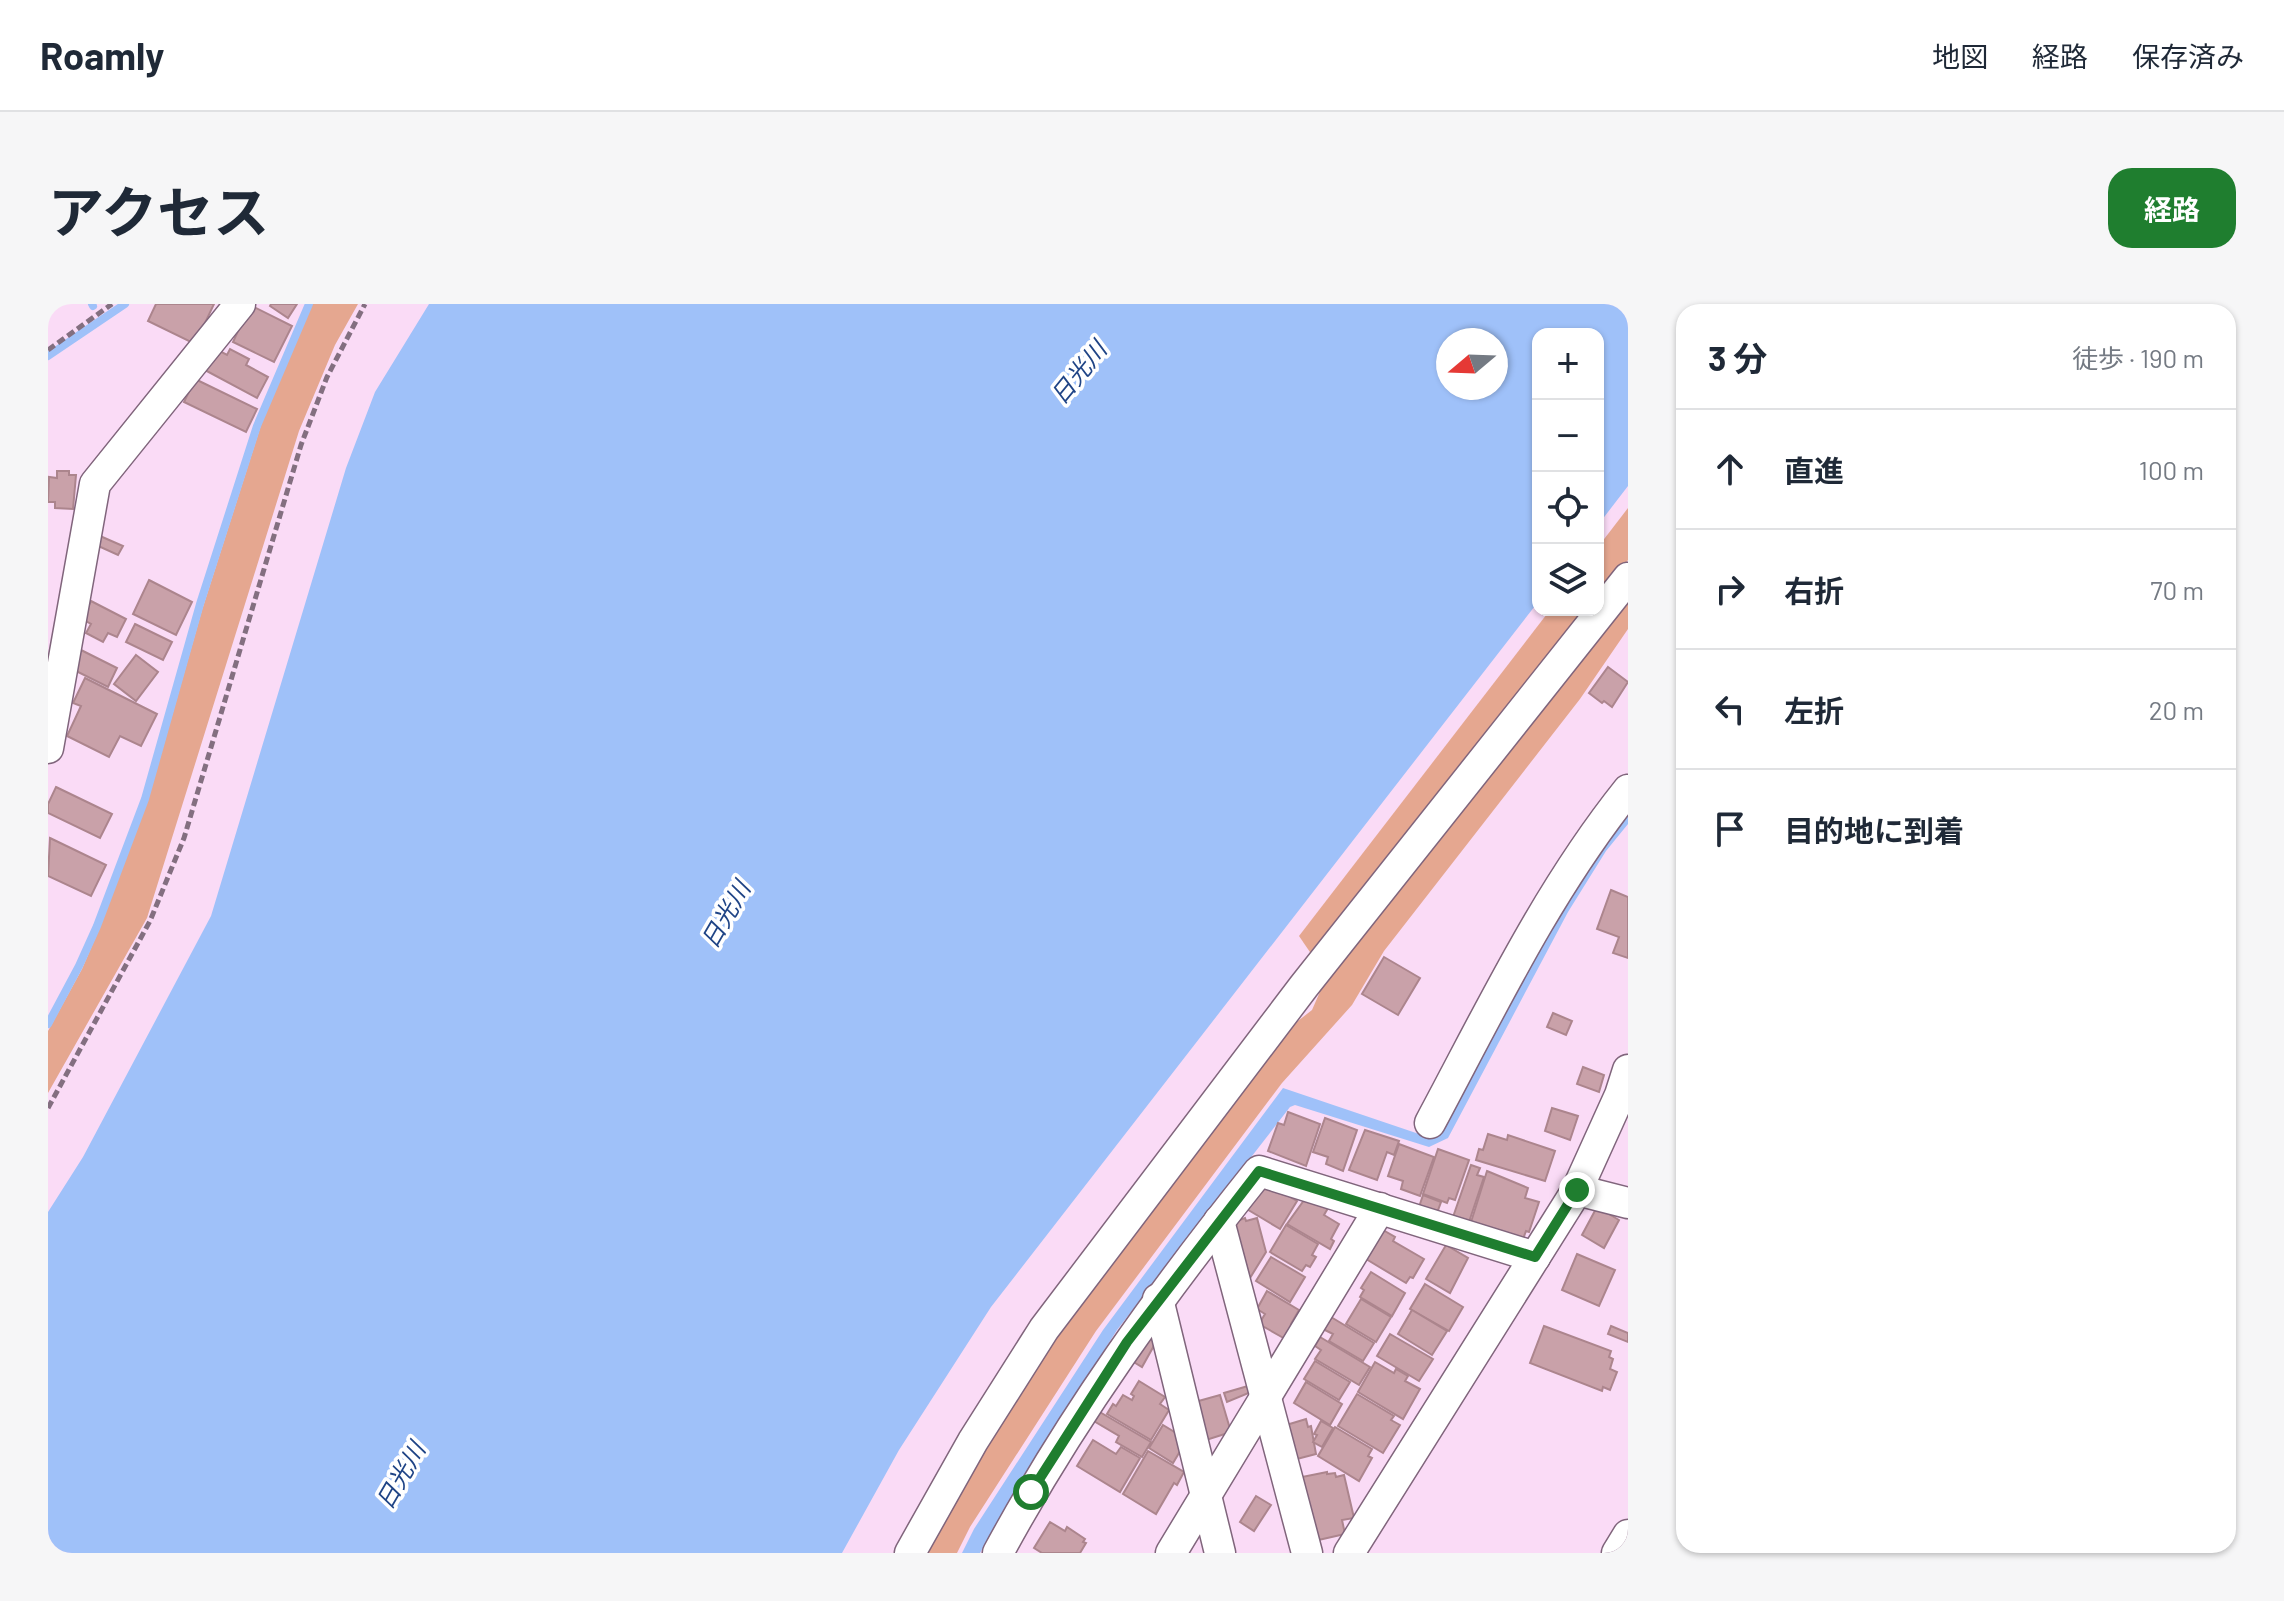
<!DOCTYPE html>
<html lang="ja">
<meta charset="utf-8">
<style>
body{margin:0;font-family:Barlow,"Noto Sans JP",sans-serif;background:#f6f6f7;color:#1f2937}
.controls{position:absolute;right:24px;top:24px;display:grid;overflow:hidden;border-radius:16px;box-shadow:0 2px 6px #0004}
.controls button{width:72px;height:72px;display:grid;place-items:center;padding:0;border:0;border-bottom:2px solid #e0e1e3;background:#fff;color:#1f2937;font:40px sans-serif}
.compass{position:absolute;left:1388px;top:24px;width:72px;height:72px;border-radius:50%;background:#fff;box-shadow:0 2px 6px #0004;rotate:251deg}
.stop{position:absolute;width:24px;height:24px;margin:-18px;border:6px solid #1f7e2f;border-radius:50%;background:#fff}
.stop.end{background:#1f7e2f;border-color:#fff;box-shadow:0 2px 8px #0008}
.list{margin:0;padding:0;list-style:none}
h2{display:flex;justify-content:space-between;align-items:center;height:104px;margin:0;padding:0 32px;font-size:34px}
h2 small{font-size:26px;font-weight:400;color:#747a83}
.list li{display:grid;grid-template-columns:52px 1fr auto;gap:24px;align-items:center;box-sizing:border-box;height:120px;padding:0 32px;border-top:2px solid #e0e1e3}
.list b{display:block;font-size:30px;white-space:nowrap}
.list em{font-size:26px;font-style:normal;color:#747a83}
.icon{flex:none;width:44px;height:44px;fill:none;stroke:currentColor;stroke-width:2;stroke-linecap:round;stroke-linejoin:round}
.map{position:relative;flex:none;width:1580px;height:1249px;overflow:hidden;border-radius:24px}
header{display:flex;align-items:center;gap:48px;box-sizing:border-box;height:112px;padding:0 40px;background:#fff;border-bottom:2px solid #e0e1e3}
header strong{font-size:38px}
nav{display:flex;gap:44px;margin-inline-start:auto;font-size:28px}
.intro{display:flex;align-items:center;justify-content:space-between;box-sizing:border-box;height:192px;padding:0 48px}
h1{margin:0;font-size:56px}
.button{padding:20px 36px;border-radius:24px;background:#1f7e2f;color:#fff;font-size:28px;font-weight:700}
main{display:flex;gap:48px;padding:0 48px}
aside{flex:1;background:#fff;border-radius:24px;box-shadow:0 2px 6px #0004}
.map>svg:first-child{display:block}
.green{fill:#e5a790}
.water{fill:#9fc1f9;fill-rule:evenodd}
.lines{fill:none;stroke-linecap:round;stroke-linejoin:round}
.stream{stroke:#9fc1f9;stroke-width:8}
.building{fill:#c9a1a9;stroke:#ac858d;stroke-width:2}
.street-casing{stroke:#80657c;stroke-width:33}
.path{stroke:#836f80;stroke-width:5;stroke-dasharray:8 4;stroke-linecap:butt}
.street{stroke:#fff;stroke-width:30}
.route{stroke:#1f7e2f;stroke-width:10}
.labels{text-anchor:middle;stroke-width:7;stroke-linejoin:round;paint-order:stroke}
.water-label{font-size:24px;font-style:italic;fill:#1f4486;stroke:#fff}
</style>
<header>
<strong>Roamly</strong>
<nav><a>地図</a><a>経路</a><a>保存済み</a></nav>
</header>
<div class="intro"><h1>アクセス</h1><a class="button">経路</a></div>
<main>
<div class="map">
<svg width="1580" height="1249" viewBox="0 0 1580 1249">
<rect width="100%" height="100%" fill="#fadbf6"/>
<g class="green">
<path d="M264,0H310L287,41L251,127L99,614L0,789V727L34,665L52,623L100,496L154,306L214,118Z"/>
<path d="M1580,204V256L1550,295V243Z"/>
<path d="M1580,281V325L1532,395L1336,647L1304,701L1234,779L1048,1027L922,1223L909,1249H872L1005,1028L1232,731L1264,706L1281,667Z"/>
<path d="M1502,306H1541L1266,654L1251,632Z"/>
</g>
<g class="water">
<path d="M381,0H1580V182L1550,221V30H1490V298L943,1003L851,1146L794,1249H0V908L35,853L163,612L298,164L327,88ZM1400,36H1448V84H1400Z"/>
<path d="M1580,507V520L1558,547L1520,608L1400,834L1381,843L1247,801L1242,803L1069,1026L980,1167L932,1249H914L926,1225L1055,1026L1235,784L1374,831L1511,606Z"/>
</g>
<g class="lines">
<g class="stream">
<path d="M44,0L45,2"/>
<path d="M0,52L77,0"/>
<path d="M0,720L31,662L49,622L97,495L152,300L209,122L261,0"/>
</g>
</g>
<g class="building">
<path d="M108,0H166L147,40L100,17Z"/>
<path d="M223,0H249L240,14L222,2Z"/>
<path d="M202,1L244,22L226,58L185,38Z"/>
<path d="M166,44L179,51L182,45L201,55L198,61L220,73L209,94L155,65Z"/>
<path d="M147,75L209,105L198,128L136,98Z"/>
<path d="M9,167H21V171H28L25,205L7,204V198H0L1,173L9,174Z"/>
<path d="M52,232L75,242L70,251L48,241Z"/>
<path d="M101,276L144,298L128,331L85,310Z"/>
<path d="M43,297L78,315L69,333L60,329L55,338L38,329L43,320L34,315Z"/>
<path d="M87,320L124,338L115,356L78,338Z"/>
<path d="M33,346L69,364L60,383L24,365Z"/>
<path d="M88,351L110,368L88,397L66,380Z"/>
<path d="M1560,363L1580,378L1564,403L1556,397L1554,399L1541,389Z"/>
<path d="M37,374L109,410L93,442L72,432L61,453L19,432L33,402L25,399Z"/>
<path d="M8,483L64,510L52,534L0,509V500Z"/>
<path d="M2,534L58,561L43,592L0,572Z"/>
<path d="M1563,586L1580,593V654L1565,649L1571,633L1549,625Z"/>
<path d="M1336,653L1372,674L1350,711L1314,690Z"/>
<path d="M1505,709L1524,717L1518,731L1499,723Z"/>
<path d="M1535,763L1556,771L1551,788L1529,780Z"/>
<path d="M1504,804L1530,812L1522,836L1497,827Z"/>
<path d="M1240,808L1272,820L1258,862L1220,847L1230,819L1236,821Z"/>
<path d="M1277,814L1309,826L1295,867L1278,860L1280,853L1265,848Z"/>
<path d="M1317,826L1351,837L1346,851L1339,848L1329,876L1301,866Z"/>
<path d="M1440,830L1459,836L1460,831L1507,847L1497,877L1428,856L1431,845L1435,846Z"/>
<path d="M1351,840L1386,853L1372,892L1353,885L1355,877L1340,872Z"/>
<path d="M1390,845L1421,856L1407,896L1401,894L1399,899L1375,890Z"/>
<path d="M1423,861L1432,864L1429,871L1436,873L1421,918L1405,913Z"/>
<path d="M1439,867L1480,884L1477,894L1491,898L1481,928L1478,927L1475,935L1423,918Z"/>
<path d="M1223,882L1249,897L1232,925L1197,904L1209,885Z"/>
<path d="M1375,891L1393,898L1389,909L1371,903Z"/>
<path d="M1259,892L1280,904L1276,911L1291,920L1283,935L1286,937L1282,945L1239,920Z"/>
<path d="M1549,903L1571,916L1556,944L1534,931Z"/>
<path d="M1197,914L1198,917L1209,914L1218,948L1202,974L1186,918Z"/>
<path d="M1238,921L1270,940L1264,951L1268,953L1262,963L1258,961L1254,967L1222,948Z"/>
<path d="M1335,926L1347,933L1345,937L1376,955L1365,974L1362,973L1358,979L1318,955Z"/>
<path d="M1398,941L1420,954L1402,989L1378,975Z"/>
<path d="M1529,950L1567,966L1551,1002L1514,986Z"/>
<path d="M1223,953L1257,973L1242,998L1208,977Z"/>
<path d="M1323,968L1357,989L1344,1012L1312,993L1316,986L1313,984Z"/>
<path d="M1377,980L1415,1003L1401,1027L1362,1005Z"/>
<path d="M1219,987L1251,1006L1243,1020L1247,1023L1239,1036L1211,1020L1217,1010L1209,1005Z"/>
<path d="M1313,995L1343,1013L1328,1038L1298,1020Z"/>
<path d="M1364,1006L1399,1027L1384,1051L1350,1030Z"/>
<path d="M1283,1013L1326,1039L1315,1057L1281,1037L1285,1030L1275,1025Z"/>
<path d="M1496,1022L1563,1047L1561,1053L1565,1055L1562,1065L1569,1068L1562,1086L1555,1083L1554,1087L1482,1059Z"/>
<path d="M1563,1022L1580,1029V1038L1560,1030Z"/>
<path d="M1342,1030L1385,1055L1371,1077L1329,1052Z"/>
<path d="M1098,1032L1108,1038L1094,1063L1084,1057Z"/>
<path d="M1272,1033L1322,1063L1311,1081L1267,1055L1273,1046L1267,1042Z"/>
<path d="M1267,1057L1302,1078L1291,1096L1256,1075Z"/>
<path d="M1327,1058L1346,1069L1348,1065L1360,1072L1357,1077L1372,1085L1355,1115L1310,1088Z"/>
<path d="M1091,1077L1117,1093L1112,1100L1121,1106L1103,1136L1059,1110L1065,1100L1068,1102L1075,1091L1084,1096L1086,1092L1083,1090Z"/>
<path d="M1258,1078L1294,1100L1282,1121L1246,1099Z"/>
<path d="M1200,1082L1203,1088L1179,1098L1176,1089Z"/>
<path d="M1309,1090L1346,1112L1343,1116L1352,1121L1335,1149L1290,1122Z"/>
<path d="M1172,1091L1183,1128L1158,1136L1147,1098Z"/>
<path d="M1050,1107L1103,1138L1094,1153L1068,1138L1071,1132L1044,1116Z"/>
<path d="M1258,1115L1260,1123L1263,1122L1268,1150L1245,1156L1235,1122Z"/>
<path d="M1273,1117L1285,1124L1274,1143L1265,1138L1269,1131L1266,1130Z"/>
<path d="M1115,1121L1128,1129L1134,1144L1125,1159L1101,1144Z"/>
<path d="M1287,1123L1324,1145L1320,1152L1324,1154L1311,1177L1270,1152Z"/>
<path d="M1045,1136L1068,1150L1073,1143L1092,1154L1072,1188L1029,1162Z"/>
<path d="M1100,1147L1136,1168L1129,1181L1126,1179L1108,1210L1075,1190Z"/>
<path d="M1279,1168V1170L1287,1169L1288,1173L1296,1171L1306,1214L1294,1216L1297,1230L1266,1237L1254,1173Z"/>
<path d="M1208,1192L1223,1201L1206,1227L1192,1218Z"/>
<path d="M1002,1218L1017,1227L1019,1223L1037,1235L1035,1238L1038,1239L1032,1249H994L986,1244Z"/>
</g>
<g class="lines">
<g class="street-casing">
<g id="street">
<path d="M0,444L47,180L192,0"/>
<path d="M1382,819C1443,705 1499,587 1580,486"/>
<path d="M1529,886L1580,899"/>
<path d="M1171,917L1259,1249"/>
<path d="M1110,995L1172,1249"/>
<path d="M862,1249L925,1137L996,1025L1256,682L1580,274"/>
<path d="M950,1249C1024,1112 1114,988 1211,867L1487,953"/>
<path d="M1123,1249L1332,904"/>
<path d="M1301,1249L1529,886L1572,791L1580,766"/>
<path d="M1569,1249L1580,1231"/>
</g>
</g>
<g class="path">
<path d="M0,46L64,0"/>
<path d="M0,804L102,617L136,534L253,141L279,73L317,0"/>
</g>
<use href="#street" class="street"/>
</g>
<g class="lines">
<path class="route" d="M983,1188L1079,1038L1211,867L1487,953L1529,886"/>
</g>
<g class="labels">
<g class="water-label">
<text transform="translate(1031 69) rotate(-51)" y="8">日光川</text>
<text transform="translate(678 611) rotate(-60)" y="8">日光川</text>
<text transform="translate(353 1172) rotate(-60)" y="8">日光川</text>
</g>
</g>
</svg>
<div class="controls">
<button>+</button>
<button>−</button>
<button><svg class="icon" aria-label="locate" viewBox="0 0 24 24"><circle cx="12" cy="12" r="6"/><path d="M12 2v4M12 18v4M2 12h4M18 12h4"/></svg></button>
<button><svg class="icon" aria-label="layers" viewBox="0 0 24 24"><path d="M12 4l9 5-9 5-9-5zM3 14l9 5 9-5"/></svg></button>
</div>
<svg class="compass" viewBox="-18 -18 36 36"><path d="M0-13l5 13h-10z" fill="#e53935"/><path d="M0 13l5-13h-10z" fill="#747a83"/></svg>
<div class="stop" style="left:983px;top:1188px"></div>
<div class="stop end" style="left:1529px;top:886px"></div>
</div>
<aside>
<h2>3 分<small>徒歩 · 190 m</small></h2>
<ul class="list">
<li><svg class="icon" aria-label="ahead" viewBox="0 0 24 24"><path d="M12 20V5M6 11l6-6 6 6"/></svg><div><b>直進</b></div><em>100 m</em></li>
<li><svg class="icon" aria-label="right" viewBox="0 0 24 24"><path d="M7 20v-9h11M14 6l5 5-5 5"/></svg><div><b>右折</b></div><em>70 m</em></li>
<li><svg class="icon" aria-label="left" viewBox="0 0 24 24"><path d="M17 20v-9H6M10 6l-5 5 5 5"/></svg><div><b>左折</b></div><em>20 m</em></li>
<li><svg class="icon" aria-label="arrive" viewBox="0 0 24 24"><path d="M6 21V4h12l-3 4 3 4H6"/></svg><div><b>目的地に到着</b></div></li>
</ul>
</aside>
</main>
